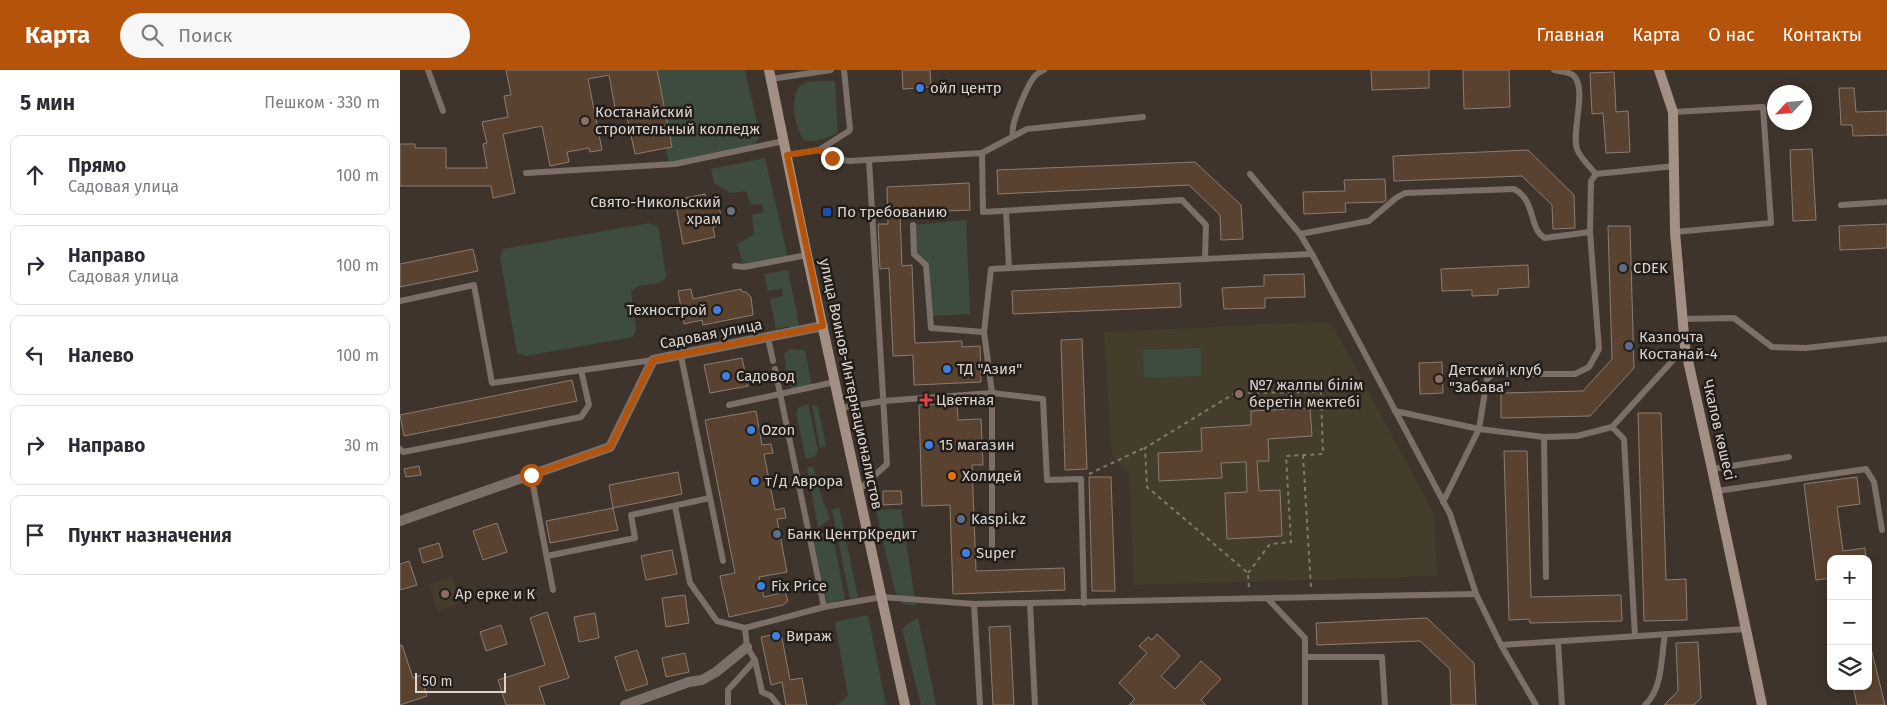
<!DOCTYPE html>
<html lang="ru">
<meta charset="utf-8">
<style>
body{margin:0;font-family:"Fira Sans",sans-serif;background:#f7f7f7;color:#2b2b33}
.controls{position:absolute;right:15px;bottom:15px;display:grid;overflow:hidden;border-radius:10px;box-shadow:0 2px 8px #0003}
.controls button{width:45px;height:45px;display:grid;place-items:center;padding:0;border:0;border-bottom:1px solid #e1e1e2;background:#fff;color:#2b2b33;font:25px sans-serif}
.compass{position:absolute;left:1367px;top:15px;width:45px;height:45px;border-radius:50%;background:#fff;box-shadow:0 2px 8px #0003;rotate:244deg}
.scale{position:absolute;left:15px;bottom:12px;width:91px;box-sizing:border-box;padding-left:5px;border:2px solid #dbd4cf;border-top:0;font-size:14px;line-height:18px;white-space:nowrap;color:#dbd4cf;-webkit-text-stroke:4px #221d19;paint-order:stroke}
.stop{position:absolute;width:15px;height:15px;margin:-11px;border:4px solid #b45309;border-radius:50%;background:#fff}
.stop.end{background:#b45309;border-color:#fff;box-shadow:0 1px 5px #0008}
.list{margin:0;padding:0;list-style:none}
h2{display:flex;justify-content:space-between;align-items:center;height:65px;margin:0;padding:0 20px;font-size:21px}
h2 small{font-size:16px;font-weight:400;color:#7c7c81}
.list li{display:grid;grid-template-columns:32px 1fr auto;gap:15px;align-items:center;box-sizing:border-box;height:80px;margin:0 10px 10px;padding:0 10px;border:1px solid #e1e1e2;border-radius:10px}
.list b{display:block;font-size:19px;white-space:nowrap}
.list p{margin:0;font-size:16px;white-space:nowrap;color:#7c7c81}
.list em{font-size:16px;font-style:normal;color:#7c7c81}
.icon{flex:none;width:28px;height:28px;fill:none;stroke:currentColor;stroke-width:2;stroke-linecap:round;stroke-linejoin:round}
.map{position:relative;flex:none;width:1487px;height:635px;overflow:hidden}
header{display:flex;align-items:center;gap:30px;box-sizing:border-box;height:70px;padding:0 25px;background:#b45309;color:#fff}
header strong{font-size:24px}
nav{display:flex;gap:28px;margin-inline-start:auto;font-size:18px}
.search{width:350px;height:45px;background:#f7f7f7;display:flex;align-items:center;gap:12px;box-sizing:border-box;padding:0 18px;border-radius:28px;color:#7c7c81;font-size:19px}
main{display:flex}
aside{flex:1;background:#fff}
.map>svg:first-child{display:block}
.education{fill:#453d2c}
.green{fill:#3d4c3f}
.building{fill:#594230;stroke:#8a7d73}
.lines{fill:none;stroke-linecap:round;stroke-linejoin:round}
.path{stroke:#817870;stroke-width:2;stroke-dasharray:4 4;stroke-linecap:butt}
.lane{stroke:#7c6f68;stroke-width:6}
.street{stroke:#7c6f68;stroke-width:10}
.secondary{stroke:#a38f83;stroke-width:10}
.route{stroke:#b45309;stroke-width:6}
.shop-dot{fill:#3f7fe0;stroke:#221d19;stroke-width:2}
.education-dot{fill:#8d6e63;stroke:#221d19;stroke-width:2}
.worship-dot{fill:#6b7280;stroke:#221d19;stroke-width:2}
.transit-dot{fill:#1a4fb4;stroke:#221d19;stroke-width:2}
.service-dot{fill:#5c6f8a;stroke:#221d19;stroke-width:2}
.health-dot{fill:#e0444e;stroke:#221d19;stroke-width:2}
.food-dot{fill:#e8710a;stroke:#221d19;stroke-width:2}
.labels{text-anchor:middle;stroke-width:5;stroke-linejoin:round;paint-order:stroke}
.poi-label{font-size:15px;fill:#dbd4cf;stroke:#221d19;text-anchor:start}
.street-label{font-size:15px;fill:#dbd4cf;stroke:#221d19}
</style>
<header>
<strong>Карта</strong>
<div class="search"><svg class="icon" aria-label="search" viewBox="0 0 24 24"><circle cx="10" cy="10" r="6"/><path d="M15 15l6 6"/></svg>Поиск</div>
<nav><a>Главная</a><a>Карта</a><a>О нас</a><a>Контакты</a></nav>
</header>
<main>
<aside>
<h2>5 мин<small>Пешком · 330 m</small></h2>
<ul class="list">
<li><svg class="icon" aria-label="ahead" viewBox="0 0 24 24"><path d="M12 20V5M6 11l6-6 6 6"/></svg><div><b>Прямо</b><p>Садовая улица</p></div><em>100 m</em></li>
<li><svg class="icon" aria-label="right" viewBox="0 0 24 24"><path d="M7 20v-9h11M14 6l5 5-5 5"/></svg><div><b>Направо</b><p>Садовая улица</p></div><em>100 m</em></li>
<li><svg class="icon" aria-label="left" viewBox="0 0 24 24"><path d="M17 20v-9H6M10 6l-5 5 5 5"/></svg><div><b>Налево</b></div><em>100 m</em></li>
<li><svg class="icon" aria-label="right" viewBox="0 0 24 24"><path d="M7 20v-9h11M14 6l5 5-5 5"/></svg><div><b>Направо</b></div><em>30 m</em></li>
<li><svg class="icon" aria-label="arrive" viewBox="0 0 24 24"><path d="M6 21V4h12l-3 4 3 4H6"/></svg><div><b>Пункт назначения</b></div></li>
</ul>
</aside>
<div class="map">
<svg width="1487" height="635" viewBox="0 0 1487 635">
<rect width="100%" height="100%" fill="#3f342b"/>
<g class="education">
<path d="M925,252L933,256L1034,444L1037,506L734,515L729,403L712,386L704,262Z"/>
<path d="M51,507L60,533L38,541L29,514Z"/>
</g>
<g class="green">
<path d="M249,0H345L360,67L354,75L269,94Z"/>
<path d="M435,11L438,63C427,67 414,75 403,69C395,57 386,18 407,12C416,10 427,11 435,11Z"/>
<path d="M365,88L388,188L344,197L337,174L354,165L352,145L364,142L362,134L351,135L346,121L331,123L314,113L311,99Z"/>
<path d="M566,150L570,244L533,246L529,194L517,182L513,155Z"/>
<path d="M249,153L257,156L259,161L266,207C258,219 240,210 231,222L236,259L233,267L126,286L117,283L100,187L103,179Z"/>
<path d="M388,200L399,255L391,263L389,256L376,259L370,229L383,226L382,218L368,221L364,204Z"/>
<path d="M801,278V306L744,308L743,280Z"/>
<path d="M390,279L405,280L412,317L395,321L389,315L384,284Z"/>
<path d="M408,334L418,380L414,387L406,389L396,343L399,337Z"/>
<path d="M412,335L418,337L426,376L420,378Z"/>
<path d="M413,396L421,426L430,449L418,458L407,398Z"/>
<path d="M439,437L458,527L450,529L432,440Z"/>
<path d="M501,439L516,536L503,534L495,522L476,440Z"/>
<path d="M431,457L445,529L427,533L413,470Z"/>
<path d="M468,545L486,635H437L448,626L435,552Z"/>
<path d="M518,548L536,635H521L502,559L508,554Z"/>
</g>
<g class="building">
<path d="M106,0H257L272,77L235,84L226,42L216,43L209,5L188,9L202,80L190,82L189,78L167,82L169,92L150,96L142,56L103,64L115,123L93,128L91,116H0V74H15V78H46V98H87L83,74L87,73L82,52L108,47L104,26L111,25Z"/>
<path d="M502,0H530L531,17L503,19Z"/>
<path d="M971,0H1029V18L972,20Z"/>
<path d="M1063,0H1109L1110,37L1064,39Z"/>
<path d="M1214,2L1216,42L1228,41L1230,82L1206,83L1203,43L1192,44L1190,3Z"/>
<path d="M1439,18H1454L1456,42L1487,41V65L1453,66L1452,55H1441Z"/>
<path d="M1412,79L1416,150L1393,151L1390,80Z"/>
<path d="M1128,80L1174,125L1175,158L1153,159L1152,135L1122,106L994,111L993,86Z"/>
<path d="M795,92L841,135L843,169L821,170L820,145L789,115L598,124L597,100Z"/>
<path d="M985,109L986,130L984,132L945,133L946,142L904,144L903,122L945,121L944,110Z"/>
<path d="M569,113L570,140L500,143L502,196L512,195L515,273L562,271V277L580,276L581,312L514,315L513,285L493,286L489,198L480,199L478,154H488L487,117Z"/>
<path d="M305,124L308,133L319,137L322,150L313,158L315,167L283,174L275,130Z"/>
<path d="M1487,154V178L1440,180L1439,156Z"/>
<path d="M1208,156H1230L1234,298L1190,346L1101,348V323L1183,321L1212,289Z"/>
<path d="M73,179L78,201L0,217V194Z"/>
<path d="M1128,195L1129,217L1098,219V225L1072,226V220L1042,221L1041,199Z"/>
<path d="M904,204L905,227L865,228V238L824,239L822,218L864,216V205Z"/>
<path d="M780,213L781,237L613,244L612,221Z"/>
<path d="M291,219L293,229L341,219L342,222H346L351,227L353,245L303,255L302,250L284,254L278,221Z"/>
<path d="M682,269L687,399L665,400L661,270Z"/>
<path d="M342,288L348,316L310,323L304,295Z"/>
<path d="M1042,292L1043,323L1020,324L1019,293Z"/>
<path d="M172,310L177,331L4,366L0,345Z"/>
<path d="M557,333L558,350L581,349L583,395H572L576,501L664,498L665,520L553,524L550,435L522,436L519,335Z"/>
<path d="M910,338L912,366L868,369L869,391H857L859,421L880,420L882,466L827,469L825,423L847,422L846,392L821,393L822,408L759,411L758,383L802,381L801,358L851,355V341Z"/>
<path d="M356,341L362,375L371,374L373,383L364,384L375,440L384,438L386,448L377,449L387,502L359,507L364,527L385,522L388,531L383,535L329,547L320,506L335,503L305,350Z"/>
<path d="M1238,343H1261L1266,510L1286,509L1287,550L1244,551Z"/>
<path d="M1104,381H1127L1131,527L1221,525L1222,551L1130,553L1129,549L1109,550Z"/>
<path d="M19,396L21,405L6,407L4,399Z"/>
<path d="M278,402L282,424L213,438L209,415Z"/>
<path d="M689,407H711L715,521H692Z"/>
<path d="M1457,407L1460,434L1437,437L1443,481L1465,478L1466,489H1431V508L1416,510L1404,414Z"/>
<path d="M483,421H501L502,434L483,435Z"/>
<path d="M213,438L218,460L150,473L146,451Z"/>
<path d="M97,453L107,482L83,490L73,461Z"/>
<path d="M39,473L43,487L23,493L19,479Z"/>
<path d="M272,480L277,504L246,510L241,486Z"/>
<path d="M9,491L17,515L0,520V494Z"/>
<path d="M285,525L289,553L266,557L262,528Z"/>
<path d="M147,542L169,608L139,617L145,635H106L98,610L145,595L130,548Z"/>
<path d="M195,543L199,568L179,572L174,547Z"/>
<path d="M1027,548L1074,593L1076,635H1051L1050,599L1020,571L917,575L916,553Z"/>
<path d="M101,555L107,574L86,581L80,562Z"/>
<path d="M610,556L614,635H593L589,557Z"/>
<path d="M381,563L390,610L402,608L407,635H386L382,612L371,615L361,567Z"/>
<path d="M757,564L780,586L761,606L775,619L801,591L821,609L801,630L806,635H729L735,629L719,613L747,583L739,576L748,567L752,570Z"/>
<path d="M1298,572L1301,628L1294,635H1264L1278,621L1276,573Z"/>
<path d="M0,575H2L13,608L21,605L27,626L0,635Z"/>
<path d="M237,580L248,614L226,621L215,587Z"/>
<path d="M1472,582L1485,635H1457L1453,616H1468V583Z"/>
<path d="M285,583L289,602L266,607L262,588Z"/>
</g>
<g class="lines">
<g class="path">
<path d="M903,385L911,518"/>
<path d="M689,404L744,378"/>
<path d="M848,503L870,474L891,472L886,386L923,384L921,322L835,323L745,378L747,417L848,503L849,519"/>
</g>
<g class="lane">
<path d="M28,0L43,41"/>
<path d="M1154,0C1160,2 1168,1 1173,5C1188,18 1171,61 1177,79C1181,89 1189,96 1196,104"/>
<path d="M371,9L431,0"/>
<path d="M1273,42L1363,37L1371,153L1275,162"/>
<path d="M613,65C610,55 627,16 634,7C637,3 640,2 644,0"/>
<path d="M419,80L449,61L450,59L444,0"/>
<path d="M582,83L627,59L743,47"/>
<path d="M387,85L419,80L432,88L449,91L582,83L583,142L782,130L806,155L805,189"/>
<path d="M126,103L275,94L384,71"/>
<path d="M850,104L900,164L912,184L1050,444L1076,524L1101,575L1136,635"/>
<path d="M1441,135L1487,132"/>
<path d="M606,141L609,198"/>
<path d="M513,155L514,184L526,195L531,258L584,262"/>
<path d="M900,164L969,151L996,128L1005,123L1114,119C1137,131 1128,159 1145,168L1190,162"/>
<path d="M335,196L344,197L407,185"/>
<path d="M0,231L74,215L92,313L253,290"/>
<path d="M1282,249L1334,248L1372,277L1406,278L1487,269"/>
<path d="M368,268L373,291"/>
<path d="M281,286L323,491"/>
<path d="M375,299L424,537"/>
<path d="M329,335L435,312"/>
<path d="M441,338L483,331L592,323L643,329L647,410L681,409L684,533"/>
<path d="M995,341L1079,359L1144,367L1177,366L1212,357L1285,277"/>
<path d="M1212,357L1224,369L1235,566"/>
<path d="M1144,367L1146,507"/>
<path d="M0,379L3,382L181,347L189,335L181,300"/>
<path d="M1312,399L1389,387"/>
<path d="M131,405L153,520"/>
<path d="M459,420L487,394L469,90"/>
<path d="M1317,421L1466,399L1474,412L1482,460"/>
<path d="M1043,432L1079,359L1087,309L1093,304H1175L1189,297L1199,279L1190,162L1191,111L1196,104L1275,96"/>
<path d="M275,436L290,513L317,551L345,558L424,537L482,527L574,534L1076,524"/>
<path d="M147,486L235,468L231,445L310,428"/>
<path d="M592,486V323L584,262L591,199L912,184"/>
<path d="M868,529L905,568V635"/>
<path d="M574,534L580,635"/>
<path d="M630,534L635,635"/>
<path d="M345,558L347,577L355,590L362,622L371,626L378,635"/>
<path d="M1158,572L1162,635"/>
<path d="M1101,575L1346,559"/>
<path d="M905,587H982L985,635"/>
<path d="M328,635V620L355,590"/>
<path d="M1245,635C1263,618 1261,588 1265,564"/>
</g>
<g class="street">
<path d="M0,451L210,377L253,290L423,256"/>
<path d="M225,635L289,612L302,610L316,602L347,577"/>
</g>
<g class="secondary">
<path d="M369,0L407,185L505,635"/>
<path d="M1259,0L1273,42L1275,162L1285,277L1312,399L1362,635"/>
</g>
</g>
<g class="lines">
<path class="route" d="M131,405L210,377L253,290L423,256L387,85L419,80L432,88"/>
</g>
<g class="shop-dot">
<circle cx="520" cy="18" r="5"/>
<circle cx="317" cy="240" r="5"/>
<circle cx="547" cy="299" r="5"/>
<circle cx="326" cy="306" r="5"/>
<circle cx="351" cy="360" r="5"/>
<circle cx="529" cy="375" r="5"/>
<circle cx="355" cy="411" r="5"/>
<circle cx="566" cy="483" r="5"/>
<circle cx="361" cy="516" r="5"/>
<circle cx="376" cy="566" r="5"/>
</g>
<g class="education-dot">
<circle cx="185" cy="51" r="5"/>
<circle cx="1039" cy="309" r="5"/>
<circle cx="839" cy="324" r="5"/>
<circle cx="45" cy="524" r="5"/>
</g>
<circle class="worship-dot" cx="331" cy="141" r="5"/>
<rect class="transit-dot" x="422" y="137" width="10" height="10" rx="2.5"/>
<g class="service-dot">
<circle cx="1223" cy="198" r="5"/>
<circle cx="1229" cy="276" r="5"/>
<circle cx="561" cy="449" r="5"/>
<circle cx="377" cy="464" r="5"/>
</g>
<path class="health-dot" d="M523.5 322.5h5v5h5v5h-5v5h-5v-5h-5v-5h5z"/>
<circle class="food-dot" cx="552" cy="406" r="5"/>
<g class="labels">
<g class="poi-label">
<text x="530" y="23">ойл центр</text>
<text x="195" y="47">Костанайский<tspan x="195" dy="17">строительный колледж</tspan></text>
<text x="321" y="137" text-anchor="end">Свято-Никольский<tspan x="321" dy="17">храм</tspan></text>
<text x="437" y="147">По требованию</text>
<text x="1233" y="203">CDEK</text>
<text x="307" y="245" text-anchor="end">Технострой</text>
<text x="1239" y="272">Казпочта<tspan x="1239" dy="17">Костанай-4</tspan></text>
<text x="557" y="304">ТД "Азия"</text>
<text x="1049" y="305">Детский клуб<tspan x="1049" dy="17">"Забава"</tspan></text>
<text x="336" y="311">Садовод</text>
<text x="849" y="320">№7 жалпы білім<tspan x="849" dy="17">беретін мектебі</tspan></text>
<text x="536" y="335">Цветная</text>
<text x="361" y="365">Ozon</text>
<text x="539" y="380">15 магазин</text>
<text x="562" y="411">Холидей</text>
<text x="365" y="416">т/д Аврора</text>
<text x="571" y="454">Kaspi.kz</text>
<text x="387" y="469">Банк ЦентрКредит</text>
<text x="576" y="488">Super</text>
<text x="371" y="521">Fix Price</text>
<text x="55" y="529">Ар ерке и К</text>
<text x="386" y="571">Вираж</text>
</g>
<g class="street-label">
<text transform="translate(311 264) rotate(-11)" y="5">Садовая улица</text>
<text transform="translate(451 314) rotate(78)" y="5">улица Воинов-Интернационалистов</text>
<text transform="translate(1319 360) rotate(77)" y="5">Чкалов көшесі</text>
</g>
</g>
</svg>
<div class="controls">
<button>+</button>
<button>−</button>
<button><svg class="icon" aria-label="layers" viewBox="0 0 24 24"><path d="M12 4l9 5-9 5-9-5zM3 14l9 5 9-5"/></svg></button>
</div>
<svg class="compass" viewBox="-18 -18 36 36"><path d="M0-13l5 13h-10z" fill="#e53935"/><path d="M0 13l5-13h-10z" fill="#7c7c81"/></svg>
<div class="scale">50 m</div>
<div class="stop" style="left:131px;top:405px"></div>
<div class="stop end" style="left:432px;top:88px"></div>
</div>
</main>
